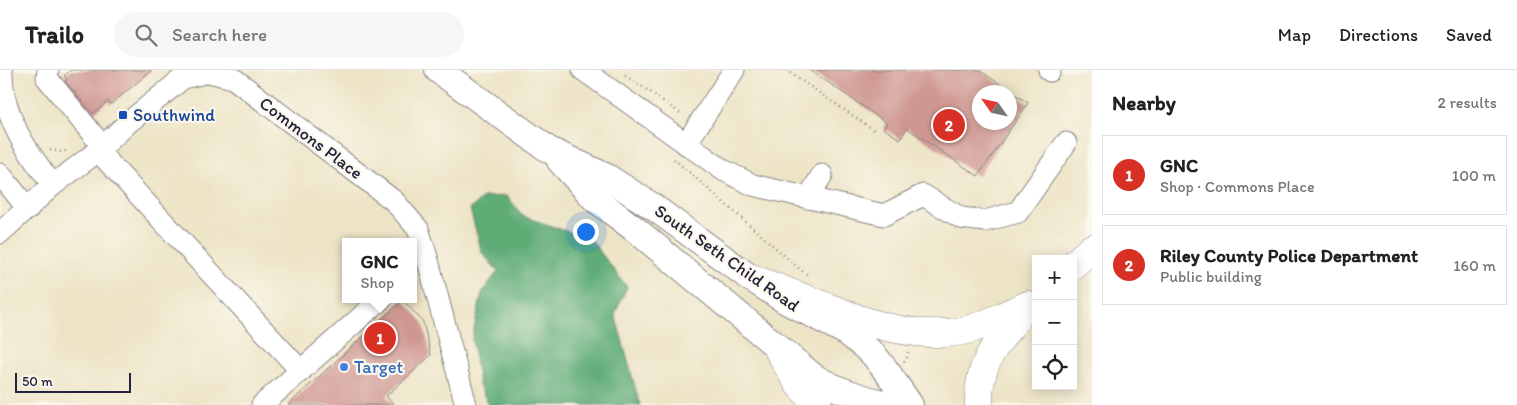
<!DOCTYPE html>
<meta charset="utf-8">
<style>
body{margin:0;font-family:Itim,sans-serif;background:#f6f6f6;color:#222}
.controls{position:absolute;right:15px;bottom:15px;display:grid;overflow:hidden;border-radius:0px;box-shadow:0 2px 12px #0003}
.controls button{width:45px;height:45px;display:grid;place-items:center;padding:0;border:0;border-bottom:1px solid #e0e0e0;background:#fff;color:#222;font:25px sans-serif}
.compass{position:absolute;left:972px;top:15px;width:45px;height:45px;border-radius:50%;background:#fff;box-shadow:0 2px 12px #0003;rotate:304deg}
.scale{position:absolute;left:15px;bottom:12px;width:116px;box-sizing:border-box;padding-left:5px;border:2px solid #22223b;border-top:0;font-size:14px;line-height:18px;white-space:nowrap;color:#22223b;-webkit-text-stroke:4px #fbf7ec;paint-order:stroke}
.you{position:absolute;left:585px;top:161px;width:18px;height:18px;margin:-12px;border:4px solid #fff;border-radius:50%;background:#1a73e8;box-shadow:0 0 0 8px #1a73e833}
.badge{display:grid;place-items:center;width:32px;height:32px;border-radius:50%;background:#d93025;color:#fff;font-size:16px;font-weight:700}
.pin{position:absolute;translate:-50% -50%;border:2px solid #fff;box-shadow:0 1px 5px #0006}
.popup{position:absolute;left:342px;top:168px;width:75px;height:65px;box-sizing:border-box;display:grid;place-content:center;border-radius:0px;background:#fff;filter:drop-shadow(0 1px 4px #0005);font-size:16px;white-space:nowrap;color:#767676}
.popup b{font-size:19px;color:#222}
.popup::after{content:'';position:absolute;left:50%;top:100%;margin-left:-10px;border:10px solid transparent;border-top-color:#fff}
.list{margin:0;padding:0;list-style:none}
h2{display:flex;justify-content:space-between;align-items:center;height:65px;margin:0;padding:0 20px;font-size:21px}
h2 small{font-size:16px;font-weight:400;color:#767676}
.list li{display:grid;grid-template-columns:32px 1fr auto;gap:15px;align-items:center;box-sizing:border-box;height:80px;margin:0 10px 10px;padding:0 10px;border:1px solid #e0e0e0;border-radius:0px}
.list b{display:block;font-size:19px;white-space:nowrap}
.list p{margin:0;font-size:16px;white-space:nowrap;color:#767676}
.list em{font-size:16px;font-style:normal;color:#767676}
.icon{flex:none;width:28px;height:28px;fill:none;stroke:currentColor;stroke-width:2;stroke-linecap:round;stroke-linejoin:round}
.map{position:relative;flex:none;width:1092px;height:335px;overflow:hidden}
header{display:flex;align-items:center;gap:30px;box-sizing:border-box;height:70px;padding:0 25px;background:#fff;border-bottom:1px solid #e0e0e0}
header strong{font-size:24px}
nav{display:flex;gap:28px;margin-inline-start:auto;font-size:18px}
.search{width:350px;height:45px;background:#f6f6f6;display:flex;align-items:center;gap:12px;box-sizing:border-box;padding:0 18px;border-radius:28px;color:#767676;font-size:19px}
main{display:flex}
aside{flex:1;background:#fff}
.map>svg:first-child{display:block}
.forest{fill:#5fac77;stroke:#406759}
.building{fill:#cf9792;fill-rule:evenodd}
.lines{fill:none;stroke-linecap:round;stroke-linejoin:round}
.minor-casing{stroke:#888380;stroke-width:23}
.major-casing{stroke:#888380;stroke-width:28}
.highway-casing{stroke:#888380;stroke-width:29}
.path{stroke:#888380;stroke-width:2.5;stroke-dasharray:1 4;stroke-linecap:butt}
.minor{stroke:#fff;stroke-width:21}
.major{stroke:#fff;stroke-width:26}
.highway{stroke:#fff;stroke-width:28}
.transit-dot{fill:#1a4fb4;stroke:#fbf7ec;stroke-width:2}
.shop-dot{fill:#3f7fe0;stroke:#fbf7ec;stroke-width:2}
.labels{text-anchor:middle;stroke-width:4.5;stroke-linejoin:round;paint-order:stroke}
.transit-label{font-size:18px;fill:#164399;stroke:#fbf7ec;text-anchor:start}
.street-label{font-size:18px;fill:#22223b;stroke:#fbf7ec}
.shop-label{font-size:18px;fill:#366cbe;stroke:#fbf7ec;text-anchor:start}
</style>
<header>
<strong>Trailo</strong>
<div class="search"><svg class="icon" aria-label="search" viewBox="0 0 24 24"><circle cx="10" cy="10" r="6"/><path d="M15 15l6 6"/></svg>Search here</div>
<nav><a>Map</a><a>Directions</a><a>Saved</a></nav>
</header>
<main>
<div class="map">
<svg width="1092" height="335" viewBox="0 0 1092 335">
<rect width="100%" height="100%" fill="#fbf7ec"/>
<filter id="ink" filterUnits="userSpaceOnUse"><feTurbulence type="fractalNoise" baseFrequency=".02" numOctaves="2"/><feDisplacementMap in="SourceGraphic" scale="10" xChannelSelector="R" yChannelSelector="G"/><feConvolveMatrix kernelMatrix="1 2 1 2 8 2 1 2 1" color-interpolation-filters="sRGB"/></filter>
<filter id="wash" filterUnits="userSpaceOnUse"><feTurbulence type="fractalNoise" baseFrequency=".0096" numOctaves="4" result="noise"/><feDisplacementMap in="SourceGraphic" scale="20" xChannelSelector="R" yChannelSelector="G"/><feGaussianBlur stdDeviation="1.12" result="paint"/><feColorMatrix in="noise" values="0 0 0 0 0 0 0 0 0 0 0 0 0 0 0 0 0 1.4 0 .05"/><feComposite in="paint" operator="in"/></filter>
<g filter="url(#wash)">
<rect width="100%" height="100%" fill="#ede4c6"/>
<path class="forest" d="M507,126L523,146L591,170L627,217L615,244L640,335H489L479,315L472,269L482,223L498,201L482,183L470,139L484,127Z"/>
<g id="blocks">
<g class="building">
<path d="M71,0H152L111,34L108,31L93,44L65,11L67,9L64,6Z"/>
<path d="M810,0H979L1028,33L978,106L907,58L900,69L883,58L887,53ZM980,22H1010V52H980Z"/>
<path d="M403,230L423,252L431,285L386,326L394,335H288Z"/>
</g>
</g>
</g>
<g filter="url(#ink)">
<use href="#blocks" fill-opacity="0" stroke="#888380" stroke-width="1"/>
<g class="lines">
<g class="minor-casing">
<g id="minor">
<path d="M2,0C1,45 27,82 53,115"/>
<path d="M48,0L47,8L103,77"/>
<path d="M583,0L723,100L753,115L884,145L923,125L961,148L985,151L1018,142L1066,73"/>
<path d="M1049,0L1050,1"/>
<path d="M686,74L734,0"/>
<path d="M98,81L301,301"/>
<path d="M0,104L28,139"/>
<path d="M808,128L822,105"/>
<path d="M0,163L53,115L98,81L129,52L183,8L209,2L233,8L394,131L418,159L427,187L466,335"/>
<path d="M262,335L381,229"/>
</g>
</g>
<g class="major-casing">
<g id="major">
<path d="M438,0L549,80L607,107L652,136L749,207L786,231L848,263L873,284L888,303L910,335"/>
<path d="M560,91L595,129L636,160L814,307C838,321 863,328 889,335"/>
</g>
</g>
<g class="highway-casing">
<g id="highway">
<path d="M1073,195L1092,178"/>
<path d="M749,207L859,249C898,262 945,271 985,254C999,248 1013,241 1028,235"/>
<path d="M776,276L799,315L818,335"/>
<path d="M979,335C977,291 999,270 1025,238"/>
</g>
</g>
<g class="path">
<path d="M786,0L874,60"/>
<path d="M625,6L646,19L683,45"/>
<path d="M50,80L62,82L66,81"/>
<path d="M674,89L803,202L810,206"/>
<path d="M904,292L907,288L908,282"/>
</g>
<use href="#minor" class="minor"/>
<use href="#major" class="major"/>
<use href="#highway" class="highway"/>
</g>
</g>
<rect class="transit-dot" x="118" y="40" width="10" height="10" rx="2.5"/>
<circle class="shop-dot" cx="344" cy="297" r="5"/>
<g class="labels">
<g class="transit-label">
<text x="133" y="51">Southwind</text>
</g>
<g class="street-label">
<text transform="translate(311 68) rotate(37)" y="6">Commons Place</text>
<text transform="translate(727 188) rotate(35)" y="6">South Seth Child Road</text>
</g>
<g class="shop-label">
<text x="354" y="303">Target</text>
</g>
</g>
</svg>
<div class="controls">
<button>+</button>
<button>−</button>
<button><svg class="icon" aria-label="locate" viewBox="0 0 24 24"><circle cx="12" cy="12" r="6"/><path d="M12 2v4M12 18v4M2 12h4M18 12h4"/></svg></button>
</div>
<svg class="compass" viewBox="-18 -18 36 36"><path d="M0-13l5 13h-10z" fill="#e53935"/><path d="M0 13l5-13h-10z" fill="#767676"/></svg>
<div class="scale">50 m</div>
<div class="you"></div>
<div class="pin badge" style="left:380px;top:268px">1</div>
<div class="popup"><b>GNC</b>Shop</div>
<div class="pin badge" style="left:949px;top:55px">2</div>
</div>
<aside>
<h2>Nearby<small>2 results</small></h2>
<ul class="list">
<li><span class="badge">1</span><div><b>GNC</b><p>Shop · Commons Place</p></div><em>100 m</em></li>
<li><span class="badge">2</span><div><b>Riley County Police Department</b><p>Public building</p></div><em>160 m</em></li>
</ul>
</aside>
</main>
